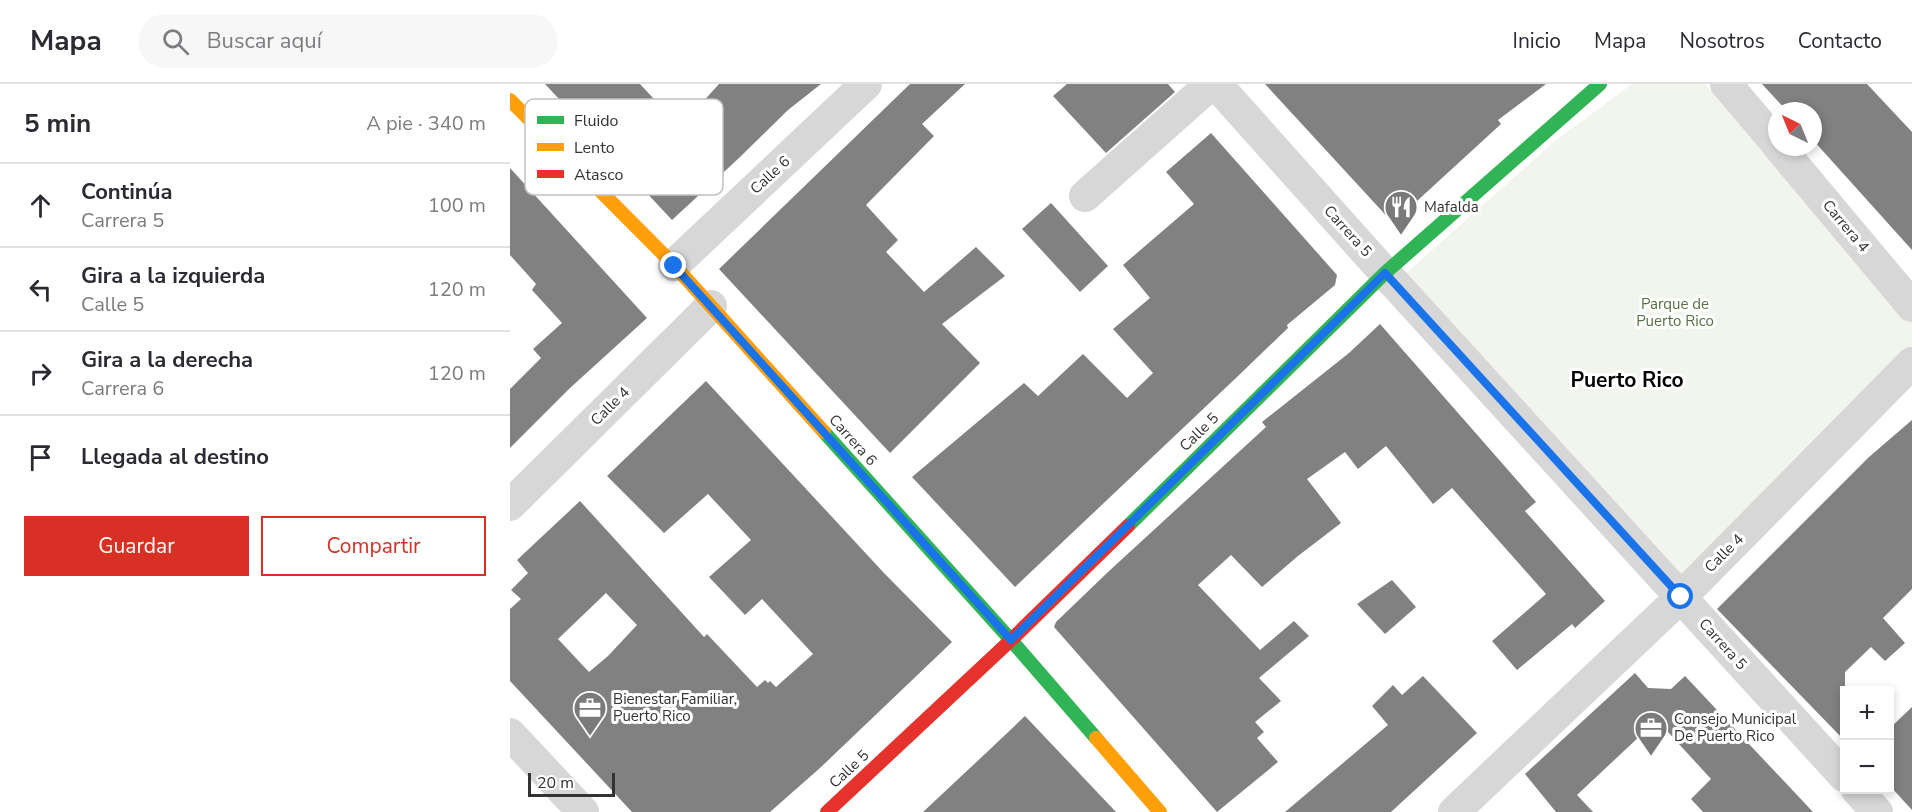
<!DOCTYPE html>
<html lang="es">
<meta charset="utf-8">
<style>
body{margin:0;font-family:"Nunito Sans",sans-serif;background:#f7f7f7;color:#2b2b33}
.controls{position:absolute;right:18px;bottom:18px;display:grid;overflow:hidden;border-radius:0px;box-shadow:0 3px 9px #0003}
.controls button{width:54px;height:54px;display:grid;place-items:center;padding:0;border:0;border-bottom:2px solid #e1e1e2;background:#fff;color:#2b2b33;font:30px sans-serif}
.compass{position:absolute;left:1258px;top:18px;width:54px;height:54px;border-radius:50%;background:#fff;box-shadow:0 3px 9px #0003;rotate:317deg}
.scale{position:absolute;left:18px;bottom:15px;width:87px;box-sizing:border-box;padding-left:6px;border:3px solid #333;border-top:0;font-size:16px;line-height:21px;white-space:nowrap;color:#333;-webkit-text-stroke:4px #fff;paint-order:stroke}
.stop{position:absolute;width:18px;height:18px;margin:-14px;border:4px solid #1a73e8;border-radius:50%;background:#fff}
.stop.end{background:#1a73e8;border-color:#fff;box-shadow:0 2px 6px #0008}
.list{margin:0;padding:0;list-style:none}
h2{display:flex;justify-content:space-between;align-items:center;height:78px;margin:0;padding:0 24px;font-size:26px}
h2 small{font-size:20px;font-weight:400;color:#7c7c81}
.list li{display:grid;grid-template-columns:39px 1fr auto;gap:18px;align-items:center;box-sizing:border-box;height:84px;padding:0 24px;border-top:2px solid #e1e1e2}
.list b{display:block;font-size:22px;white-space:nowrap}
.list p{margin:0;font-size:20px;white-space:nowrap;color:#7c7c81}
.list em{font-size:20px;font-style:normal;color:#7c7c81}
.actions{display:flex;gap:12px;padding:18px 24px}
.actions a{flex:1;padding:14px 0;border:2px solid #d93025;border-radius:0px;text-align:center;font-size:21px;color:#d93025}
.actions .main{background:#d93025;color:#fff}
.icon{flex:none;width:33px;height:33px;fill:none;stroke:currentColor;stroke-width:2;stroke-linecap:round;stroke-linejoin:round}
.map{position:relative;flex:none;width:1402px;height:728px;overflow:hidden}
header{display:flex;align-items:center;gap:36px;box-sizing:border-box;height:84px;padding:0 30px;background:#fff;border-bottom:2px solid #e1e1e2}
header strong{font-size:28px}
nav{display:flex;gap:33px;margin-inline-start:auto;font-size:21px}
.search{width:420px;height:54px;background:#f7f7f7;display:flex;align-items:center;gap:15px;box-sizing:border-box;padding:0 21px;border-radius:33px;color:#7c7c81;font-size:22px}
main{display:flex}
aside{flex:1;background:#fff}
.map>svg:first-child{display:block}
.green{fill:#f1f5ed}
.building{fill:#818181;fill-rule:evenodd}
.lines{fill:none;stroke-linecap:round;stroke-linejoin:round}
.street{stroke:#d7d7d7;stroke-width:32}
.fast{stroke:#30b455;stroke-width:14}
.slow{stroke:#ff9f0a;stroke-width:14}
.jam{stroke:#e5322d;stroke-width:14}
.route{stroke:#1a73e8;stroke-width:8}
.labels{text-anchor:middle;stroke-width:6;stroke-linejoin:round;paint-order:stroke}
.street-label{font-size:15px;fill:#333;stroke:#fff}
.poi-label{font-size:15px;fill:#333;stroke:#fff;text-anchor:start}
.park-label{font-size:15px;fill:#56703f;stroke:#fff}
.district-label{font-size:21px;font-weight:bold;fill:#000;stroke:#fff}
.key{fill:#fff;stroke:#c2c2c2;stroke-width:1.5}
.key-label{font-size:16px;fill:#333}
</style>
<header>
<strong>Mapa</strong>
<div class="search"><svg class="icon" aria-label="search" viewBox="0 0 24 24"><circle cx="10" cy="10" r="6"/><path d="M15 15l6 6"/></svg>Buscar aquí</div>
<nav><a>Inicio</a><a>Mapa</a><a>Nosotros</a><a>Contacto</a></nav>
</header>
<main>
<aside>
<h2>5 min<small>A pie · 340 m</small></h2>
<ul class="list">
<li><svg class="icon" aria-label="ahead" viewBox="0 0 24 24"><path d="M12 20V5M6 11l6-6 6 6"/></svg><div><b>Continúa</b><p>Carrera 5</p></div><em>100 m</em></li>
<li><svg class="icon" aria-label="left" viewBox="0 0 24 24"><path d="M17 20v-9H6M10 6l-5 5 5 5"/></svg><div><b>Gira a la izquierda</b><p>Calle 5</p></div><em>120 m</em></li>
<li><svg class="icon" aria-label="right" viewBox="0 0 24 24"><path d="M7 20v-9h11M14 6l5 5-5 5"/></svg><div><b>Gira a la derecha</b><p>Carrera 6</p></div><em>120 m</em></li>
<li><svg class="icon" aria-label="arrive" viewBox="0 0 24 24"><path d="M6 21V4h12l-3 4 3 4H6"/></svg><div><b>Llegada al destino</b></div></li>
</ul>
<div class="actions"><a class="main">Guardar</a><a>Compartir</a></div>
</aside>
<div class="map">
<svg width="1402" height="728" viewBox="0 0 1402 728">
<rect width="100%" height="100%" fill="#fff"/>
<path class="green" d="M1122,0H1195L1402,225V279L1174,502L895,190L1045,57Z"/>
<g class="building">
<path d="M35,0H130L170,43L209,0H311L278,26L229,74L162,136Z"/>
<path d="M400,0H455L412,40L424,52L356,121L388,156L376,168L414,208L466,163L495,192L432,240L470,279L380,369L209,185Z"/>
<path d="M557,0H658L665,8L596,69L543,12Z"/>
<path d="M755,0H1036L988,36L991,40L883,139Z"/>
<path d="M1252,0H1357L1402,48V166L1303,56V27H1277Z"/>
<path d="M701,49L827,191L825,201L777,241L778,244L727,293L505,503L402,393L514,299L528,312L573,270L617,314L643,289L603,245L640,214L613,181L684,120L656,88Z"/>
<path d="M0,84L137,234L60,304L0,364V305L31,274L23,265L52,239L22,206L26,200L0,171Z"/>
<path d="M541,119L598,182L570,208L512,145Z"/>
<path d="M870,240L1026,418L1015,427L1095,517L1065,544L1062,540L1007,586L982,557L1036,510L942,404L923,420L876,362L848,385L835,368L797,395L831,439L788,472L752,503L721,471L688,501L750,566L784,537L799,552L749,594L771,617L745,638L754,648L747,654L768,678L707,728L544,543L546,538L598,488L756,343L752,338L839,269Z"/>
<path d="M196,297L374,489L442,558L310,684L260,728H122L0,597V525L11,515L1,506L18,489L7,476L70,417L194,553L197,550L247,603L255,596L258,599L260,597L266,603L303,570L252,515L235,531L199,493L241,456L198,410L154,449L97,392ZM96,509L127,541L98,572L79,588L48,555Z"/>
<path d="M1402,336V505L1373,534L1395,559L1375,577L1361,563L1335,588V657L1207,525L1359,373Z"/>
<path d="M882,496L906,523L875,550L847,520Z"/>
<path d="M1125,589L1138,604L1161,605L1175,592L1303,728H1193L1181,715L1201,695L1147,636L1067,711L1083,728H1046L1015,690Z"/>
<path d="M913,592L967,649L881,728H775L878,641L862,622L883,601L892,611Z"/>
<path d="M1402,623V726L1380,702V644Z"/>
<path d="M515,632L606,728H413L476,669Z"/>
</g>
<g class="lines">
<g class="street">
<path d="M706,0L875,189L1334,692"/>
<path d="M1216,0L1267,60"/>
<path d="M1269,63L1402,222"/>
<path d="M575,112L701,0"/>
<path d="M164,181L356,0"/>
<path d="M0,421L201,222"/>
<path d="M0,650L73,728"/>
<path d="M1347,706L1367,728"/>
<path d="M944,728L1171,513L1402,279"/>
</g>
<g class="fast">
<path d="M314,348L501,556L586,654"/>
<path d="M618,442L875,189L1090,0"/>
</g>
<g class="slow">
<path d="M0,16L164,181L314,348"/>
<path d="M586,654L650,728"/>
</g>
<path class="jam" d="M317,728L501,556L618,442"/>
</g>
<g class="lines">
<path class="route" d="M164,182L501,556L875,189L1171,513"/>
</g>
<defs>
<g id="restaurant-pin" transform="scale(1.725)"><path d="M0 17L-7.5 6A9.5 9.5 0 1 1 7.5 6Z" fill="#7a7a7a" stroke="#fff"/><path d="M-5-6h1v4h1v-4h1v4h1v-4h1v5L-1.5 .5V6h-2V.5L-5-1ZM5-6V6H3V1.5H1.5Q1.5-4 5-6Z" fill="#fff"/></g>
<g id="office-pin" transform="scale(1.725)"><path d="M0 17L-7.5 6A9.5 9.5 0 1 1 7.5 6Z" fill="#7a7a7a" stroke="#fff"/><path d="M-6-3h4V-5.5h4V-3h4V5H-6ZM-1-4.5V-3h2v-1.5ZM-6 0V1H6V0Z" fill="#fff"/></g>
</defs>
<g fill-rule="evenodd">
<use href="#restaurant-pin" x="891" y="123"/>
<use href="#office-pin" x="80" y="624"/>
<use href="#office-pin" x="1141" y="644"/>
</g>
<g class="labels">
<g class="street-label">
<text transform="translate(260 91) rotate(-43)" y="5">Calle 6</text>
<text transform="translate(1336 142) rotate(50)" y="5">Carrera 4</text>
<text transform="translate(838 147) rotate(48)" y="5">Carrera 5</text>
<text transform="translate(100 322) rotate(-45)" y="5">Calle 4</text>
<text transform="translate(689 348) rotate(-44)" y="5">Calle 5</text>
<text transform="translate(343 356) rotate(48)" y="5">Carrera 6</text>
<text transform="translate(1214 469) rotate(-45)" y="5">Calle 4</text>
<text transform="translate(1213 560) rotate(48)" y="5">Carrera 5</text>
<text transform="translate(339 685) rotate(-43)" y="5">Calle 5</text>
</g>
<g class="poi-label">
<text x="914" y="128">Mafalda</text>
<text x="103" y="620">Bienestar Familiar,<tspan x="103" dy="17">Puerto Rico</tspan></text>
<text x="1164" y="640">Consejo Municipal<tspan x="1164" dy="17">De Puerto Rico</tspan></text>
</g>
<g class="park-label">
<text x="1165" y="225">Parque de<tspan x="1165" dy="17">Puerto Rico</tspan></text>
</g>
<g class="district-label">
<text x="1117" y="303">Puerto Rico</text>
</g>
</g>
<rect x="15" y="15" width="198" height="96" rx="9" class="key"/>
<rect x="27" y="32" width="27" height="8" fill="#30b455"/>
<rect x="27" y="59" width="27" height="8" fill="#ff9f0a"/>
<rect x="27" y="86" width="27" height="8" fill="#e5322d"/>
<g class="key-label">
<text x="64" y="42">Fluido</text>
<text x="64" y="69">Lento</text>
<text x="64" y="96">Atasco</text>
</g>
</svg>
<div class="controls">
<button>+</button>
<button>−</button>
</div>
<svg class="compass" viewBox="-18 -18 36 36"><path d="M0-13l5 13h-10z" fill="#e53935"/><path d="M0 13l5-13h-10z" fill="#7c7c81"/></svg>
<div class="scale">20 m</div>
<div class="stop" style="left:1171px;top:513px"></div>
<div class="stop end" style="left:164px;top:182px"></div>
</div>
</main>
